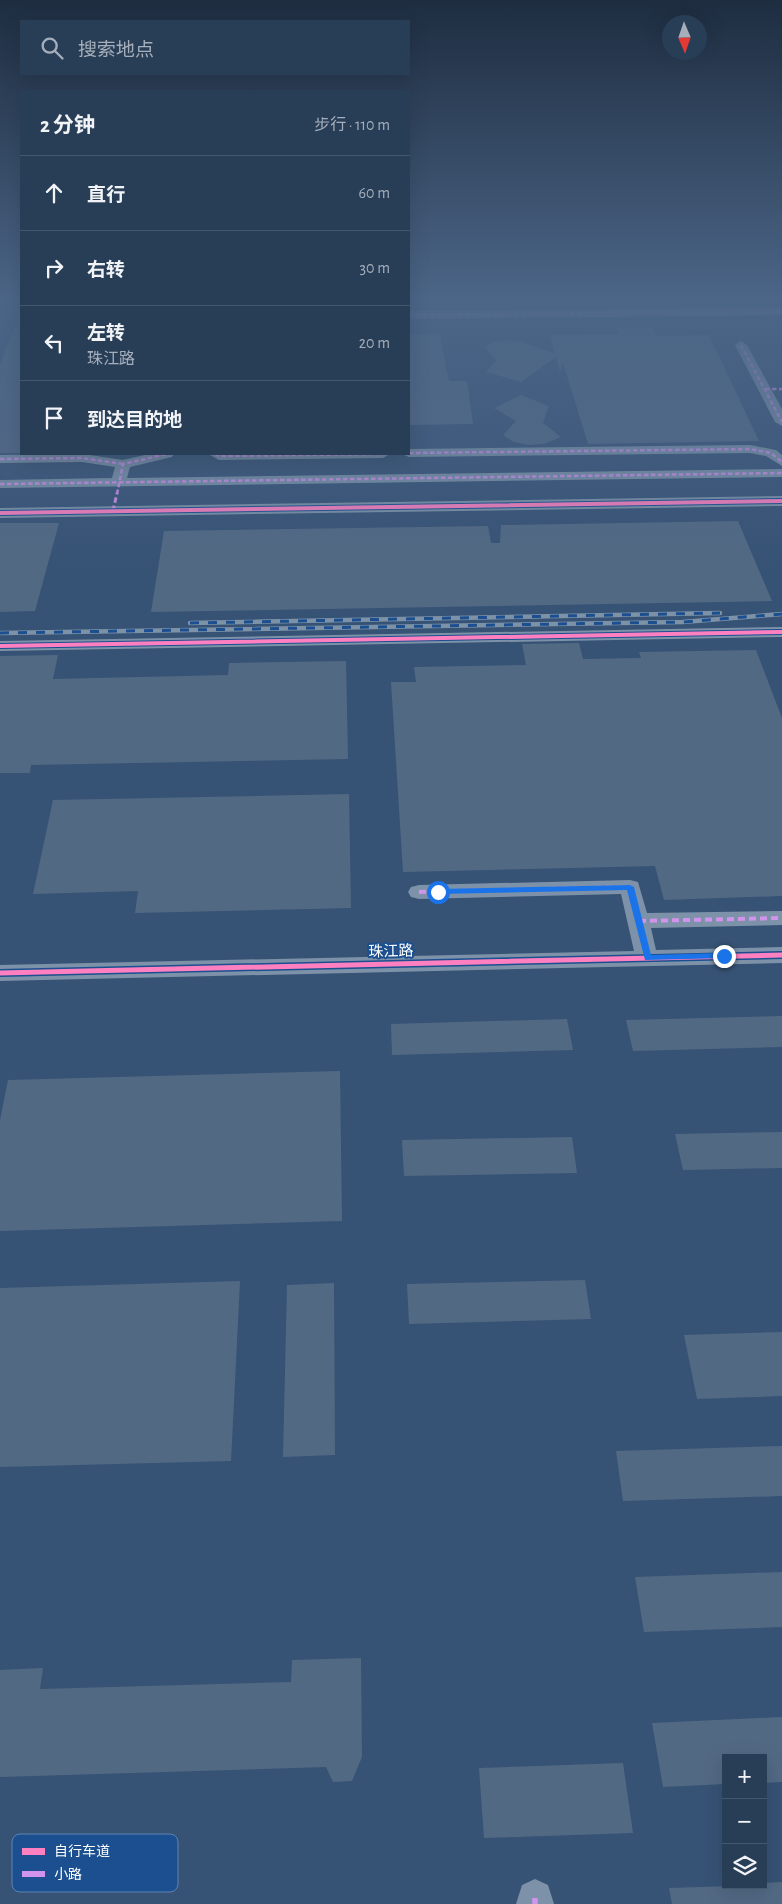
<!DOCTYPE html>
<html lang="zh">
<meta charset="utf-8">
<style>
body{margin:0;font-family:"Alegreya Sans","Noto Sans SC",sans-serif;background:#30455d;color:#f1f3f6}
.controls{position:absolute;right:15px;bottom:15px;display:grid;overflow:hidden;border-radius:0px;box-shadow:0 5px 20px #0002}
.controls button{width:45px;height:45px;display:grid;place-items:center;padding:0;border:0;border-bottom:1px solid #44576d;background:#283e57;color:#f1f3f6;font:25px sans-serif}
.compass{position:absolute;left:662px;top:15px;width:45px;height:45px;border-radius:50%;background:#283e57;box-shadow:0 5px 20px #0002;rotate:178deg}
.stop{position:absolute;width:15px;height:15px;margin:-11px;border:4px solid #1a73e8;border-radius:50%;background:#fff}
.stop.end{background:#1a73e8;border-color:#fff;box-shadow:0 1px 5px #0008}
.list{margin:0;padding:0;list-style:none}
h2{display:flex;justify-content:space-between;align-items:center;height:65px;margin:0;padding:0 20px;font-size:21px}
h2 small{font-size:16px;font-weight:400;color:#a5aeba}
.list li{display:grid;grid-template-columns:32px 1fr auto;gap:15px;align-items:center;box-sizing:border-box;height:75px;padding:0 20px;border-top:1px solid #44576d}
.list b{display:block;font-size:19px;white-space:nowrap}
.list p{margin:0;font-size:16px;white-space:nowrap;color:#a5aeba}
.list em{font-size:16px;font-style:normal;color:#a5aeba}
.icon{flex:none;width:28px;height:28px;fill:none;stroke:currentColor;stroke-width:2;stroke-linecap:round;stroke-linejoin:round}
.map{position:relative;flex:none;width:782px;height:1904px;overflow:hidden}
.search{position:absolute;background:#283e57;box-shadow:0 5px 20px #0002;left:20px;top:20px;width:390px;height:55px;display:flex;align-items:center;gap:12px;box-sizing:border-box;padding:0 18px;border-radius:0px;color:#a5aeba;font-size:19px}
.panel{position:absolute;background:#283e57;box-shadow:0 5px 20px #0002;left:20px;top:90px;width:390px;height:365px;border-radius:0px}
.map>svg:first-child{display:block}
.building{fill:#526984}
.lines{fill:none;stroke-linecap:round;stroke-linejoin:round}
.minor{fill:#7d92a8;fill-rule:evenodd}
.rail-casing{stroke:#7e92a7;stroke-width:4.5}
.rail{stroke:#1b4f8f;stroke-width:3;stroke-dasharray:9;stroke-linecap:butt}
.quiet-far3{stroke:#d193ec;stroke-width:2.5;stroke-dasharray:4.5 2.5;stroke-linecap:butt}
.quiet-far2{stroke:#d193ec;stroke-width:3;stroke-dasharray:5.5 3;stroke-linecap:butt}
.quiet-far1{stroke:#d193ec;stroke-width:4;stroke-dasharray:7 4;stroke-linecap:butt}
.quiet{stroke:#d193ec;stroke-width:5.5;stroke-dasharray:11 5.5;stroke-linecap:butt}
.cycleway-far1-casing{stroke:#1b4f8f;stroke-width:6}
.cycleway-casing{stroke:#1b4f8f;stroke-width:8}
.cycleway-far1{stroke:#ff80c0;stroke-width:4}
.cycleway{stroke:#ff80c0;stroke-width:5}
.route{fill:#1a73e8}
.labels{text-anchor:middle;stroke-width:4;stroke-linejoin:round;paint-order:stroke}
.street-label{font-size:15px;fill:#fff;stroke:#1b4f8f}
.key{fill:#1b4f8f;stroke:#5f84b1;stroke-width:1}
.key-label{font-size:14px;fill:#fff}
</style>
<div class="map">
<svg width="782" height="1904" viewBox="0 0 782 1904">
<rect width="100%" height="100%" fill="#365274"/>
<g class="building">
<path d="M20,313L21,453H0V365Z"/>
<path d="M653,327L657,336L709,335L759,441L588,444L563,363L560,372L556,357L521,382L486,372L496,361L485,346L495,342L508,340L522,342L555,354L550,335L619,334L616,328Z"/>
<path d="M409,334H440L449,381H467L473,424L409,425Z"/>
<path d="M521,395L549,406L543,423L561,437L544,444L528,445L514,442L503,435L516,421L494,408Z"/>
<path d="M738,521L772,601L151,612L164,531L488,526L491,543H500L501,525Z"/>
<path d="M0,523H59L35,611L0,612Z"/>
<path d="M579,643L583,659L641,658L639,652L756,650L782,718V896L664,900L655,866L403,872L391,682H416L414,667L526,665L522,644Z"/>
<path d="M58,655L53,679L228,675L229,663L346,661L348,759L31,765L30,773H0V656Z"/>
<path d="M349,794L351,908L135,913L138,891L33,894L53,800Z"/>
<path d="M782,1016V1047L633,1051L626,1020Z"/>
<path d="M567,1019L573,1050L392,1055L391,1024Z"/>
<path d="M340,1071L342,1221L0,1231V1120L8,1080Z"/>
<path d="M782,1132V1168L683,1170L675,1134Z"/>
<path d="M572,1137L577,1173L404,1176L402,1140Z"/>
<path d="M585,1280L591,1319L409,1324L407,1284Z"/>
<path d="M240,1281L231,1461L0,1467V1288Z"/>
<path d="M334,1283L335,1455L283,1457L287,1285Z"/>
<path d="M782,1332V1396L697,1399L684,1335Z"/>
<path d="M782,1446V1496L623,1501L616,1451Z"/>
<path d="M782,1572V1627L644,1632L635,1577Z"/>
<path d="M361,1658L362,1757L352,1781L333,1782L326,1767L0,1777V1670L43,1668L40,1689L291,1682L292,1660Z"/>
<path d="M782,1717V1782L763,1783V1758H726V1784L663,1787L652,1723Z"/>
<path d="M623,1763L633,1833L484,1838L479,1768Z"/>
<path d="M782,1882V1904H672L669,1888L763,1885V1883Z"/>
</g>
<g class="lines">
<g class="minor">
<path d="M782,307V315L409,319V311Z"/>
<path d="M741,341L747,345L782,409V426L775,422L735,345Z"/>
<path d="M750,445L776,450L782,455V466L766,456L750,453L409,457L402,454H409V449Z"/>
<path d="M83,454L123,460L149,454H174L172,457L130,467L127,478L782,469V477L0,488V480L112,478L115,467L82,462L0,463V455Z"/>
<path d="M208,454H390L383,458L219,460Z"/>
<path d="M782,496V506L0,518V508Z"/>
<path d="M782,627V637L0,651V641Z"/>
<path d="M630,880L638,882L647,913L782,911V925L651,928L656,950L782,947V963L0,981V965L634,951L621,894L419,899L411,897L408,892L411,887L419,885Z"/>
<path d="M535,1879L548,1885L554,1904H516L522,1885Z"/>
</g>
<g class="rail-casing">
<g id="rail">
<path d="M190,623L720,613"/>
<path d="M0,633L683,622L782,614"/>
</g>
</g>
<use href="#rail" class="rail"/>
<g class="quiet-far3">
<path d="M409,315L782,311"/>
<path d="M741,345L782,422"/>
<path d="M765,389H782"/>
<path d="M409,453L750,449L771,453L782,462"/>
<path d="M215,454L219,456L383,454"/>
<path d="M0,459L82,458L123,464"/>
<path d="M0,484L782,473"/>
<path d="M117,494L123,464L167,454"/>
</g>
<path class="quiet-far2" d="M113,511L117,493"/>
<g class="quiet-far1">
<path d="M419,892L630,887L647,958"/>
<path d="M639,921L782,918"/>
</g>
<path class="quiet" d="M535,1898V1904"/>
<g class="cycleway-far1-casing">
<g id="cycleway-far1">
<path d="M0,513L782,501"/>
<path d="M0,646L782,632"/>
</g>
</g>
<g class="cycleway-casing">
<path id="cycleway" d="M0,973L782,955"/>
</g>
<use href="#cycleway-far1" class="cycleway-far1"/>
<use href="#cycleway" class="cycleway"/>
</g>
<linearGradient id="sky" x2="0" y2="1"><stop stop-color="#1e2d40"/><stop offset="0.53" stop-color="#4c6688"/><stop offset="1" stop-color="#4c6688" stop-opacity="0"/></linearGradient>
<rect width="782" height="567" fill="url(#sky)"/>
<path class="route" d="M630,885L634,887L651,955L724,953L728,956L727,958L645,960L627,890L438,894L434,892L438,889Z"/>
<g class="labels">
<g class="street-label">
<text transform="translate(391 951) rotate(-1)" y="5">珠江路</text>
</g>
</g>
<rect x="12" y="1834" width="166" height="58" rx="8" class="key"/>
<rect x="22" y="1848" width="23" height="7" fill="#ff80c0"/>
<rect x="22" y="1871" width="23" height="6" fill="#d193ec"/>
<g class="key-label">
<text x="54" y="1856">自行车道</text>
<text x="54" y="1879">小路</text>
</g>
</svg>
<div class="controls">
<button>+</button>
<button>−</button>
<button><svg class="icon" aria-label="layers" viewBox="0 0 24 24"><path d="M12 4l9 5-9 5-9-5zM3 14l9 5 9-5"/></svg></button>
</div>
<svg class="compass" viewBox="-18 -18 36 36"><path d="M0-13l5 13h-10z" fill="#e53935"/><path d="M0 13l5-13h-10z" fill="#a5aeba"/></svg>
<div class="stop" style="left:438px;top:892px"></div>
<div class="stop end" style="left:724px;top:956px"></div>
<div class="search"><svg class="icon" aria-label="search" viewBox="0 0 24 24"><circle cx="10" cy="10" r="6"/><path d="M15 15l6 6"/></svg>搜索地点</div>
<section class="panel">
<h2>2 分钟<small>步行 · 110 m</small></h2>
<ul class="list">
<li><svg class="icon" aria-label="ahead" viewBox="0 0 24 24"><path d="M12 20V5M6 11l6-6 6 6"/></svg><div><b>直行</b></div><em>60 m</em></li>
<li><svg class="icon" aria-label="right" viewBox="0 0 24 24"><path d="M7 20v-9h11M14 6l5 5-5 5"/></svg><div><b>右转</b></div><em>30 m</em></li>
<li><svg class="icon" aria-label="left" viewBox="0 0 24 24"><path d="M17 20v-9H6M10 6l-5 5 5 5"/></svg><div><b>左转</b><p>珠江路</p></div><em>20 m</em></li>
<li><svg class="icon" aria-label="arrive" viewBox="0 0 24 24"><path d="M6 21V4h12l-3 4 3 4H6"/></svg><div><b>到达目的地</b></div></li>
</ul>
</section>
</div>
